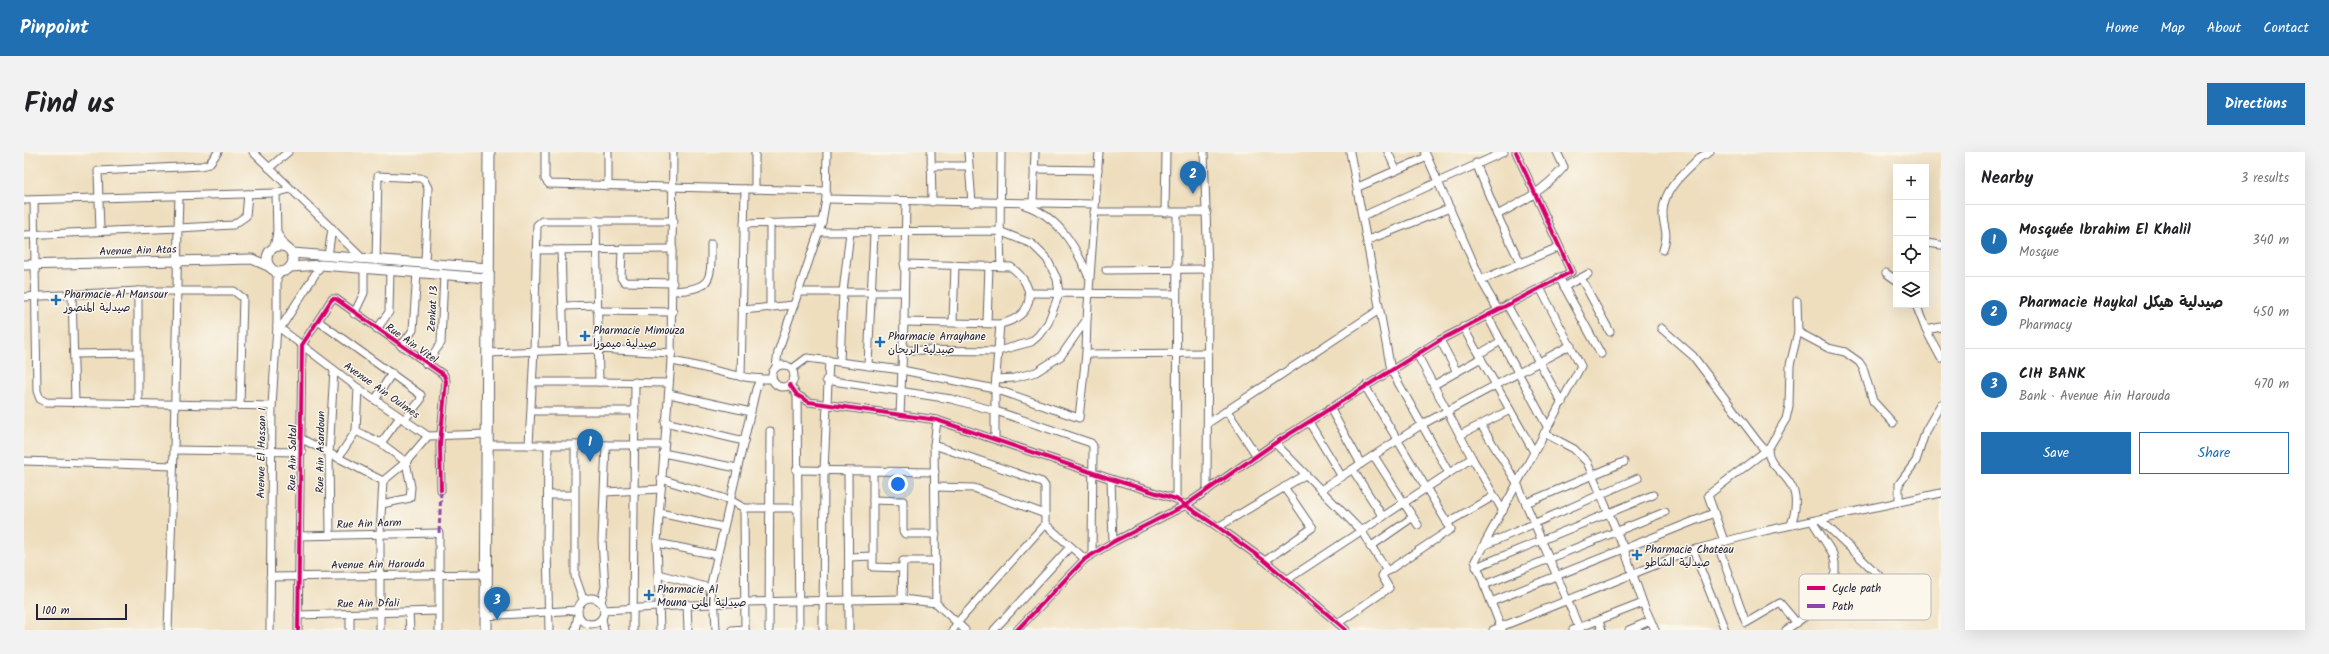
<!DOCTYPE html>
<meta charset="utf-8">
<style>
body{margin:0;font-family:Kalam,"Playpen Sans Arabic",sans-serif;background:#f2f2f2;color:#202124}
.controls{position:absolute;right:12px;top:12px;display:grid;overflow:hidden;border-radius:0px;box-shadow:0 4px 16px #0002}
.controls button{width:36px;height:36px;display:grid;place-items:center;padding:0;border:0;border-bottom:1px solid #e0e0e0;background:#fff;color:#202124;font:20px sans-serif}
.scale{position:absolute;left:12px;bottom:10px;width:91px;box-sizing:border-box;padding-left:4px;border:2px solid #22223b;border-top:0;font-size:11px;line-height:14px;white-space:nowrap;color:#22223b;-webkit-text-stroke:3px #fbf7ec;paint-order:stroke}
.you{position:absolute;left:874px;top:332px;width:14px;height:14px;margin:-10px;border:3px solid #fff;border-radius:50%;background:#1a73e8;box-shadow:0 0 0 6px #1a73e833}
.badge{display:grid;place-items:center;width:26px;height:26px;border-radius:50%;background:#1f6fb2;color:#fff;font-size:13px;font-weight:700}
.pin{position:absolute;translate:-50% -33px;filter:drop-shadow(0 1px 2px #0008)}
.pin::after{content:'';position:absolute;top:21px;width:14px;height:12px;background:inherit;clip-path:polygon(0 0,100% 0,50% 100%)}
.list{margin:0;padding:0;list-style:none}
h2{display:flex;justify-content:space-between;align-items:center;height:52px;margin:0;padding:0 16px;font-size:17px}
h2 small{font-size:13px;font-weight:400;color:#757577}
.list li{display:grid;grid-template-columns:26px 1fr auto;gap:12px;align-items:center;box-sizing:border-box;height:72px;padding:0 16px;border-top:1px solid #e0e0e0}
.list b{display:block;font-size:15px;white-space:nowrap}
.list p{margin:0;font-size:13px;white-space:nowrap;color:#757577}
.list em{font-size:13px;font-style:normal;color:#757577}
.actions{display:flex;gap:8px;padding:12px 16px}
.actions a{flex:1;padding:9px 0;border:1px solid #1f6fb2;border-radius:0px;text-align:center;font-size:14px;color:#1f6fb2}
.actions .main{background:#1f6fb2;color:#fff}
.icon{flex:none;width:22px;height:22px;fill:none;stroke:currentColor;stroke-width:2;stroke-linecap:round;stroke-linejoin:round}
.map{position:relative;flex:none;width:1917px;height:478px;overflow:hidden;border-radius:0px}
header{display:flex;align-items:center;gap:24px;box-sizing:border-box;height:56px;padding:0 20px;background:#1f6fb2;color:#fff}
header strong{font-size:19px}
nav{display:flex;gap:22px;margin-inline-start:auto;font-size:14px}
.intro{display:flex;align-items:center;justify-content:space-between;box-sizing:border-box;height:96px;padding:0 24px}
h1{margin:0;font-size:28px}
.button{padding:10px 18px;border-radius:0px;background:#1f6fb2;color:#fff;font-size:14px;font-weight:700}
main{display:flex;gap:24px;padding:0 24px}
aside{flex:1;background:#fff;border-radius:0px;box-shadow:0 4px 16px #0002}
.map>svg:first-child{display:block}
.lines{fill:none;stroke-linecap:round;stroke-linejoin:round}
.minor-casing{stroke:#696469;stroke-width:9}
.tertiary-casing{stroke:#696469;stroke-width:11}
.primary-casing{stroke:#696469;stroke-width:13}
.minor{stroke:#fff;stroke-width:7}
.tertiary{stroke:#fff;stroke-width:9}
.primary{stroke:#fff;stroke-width:11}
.quiet{stroke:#8e44ad;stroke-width:3;stroke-dasharray:6 3;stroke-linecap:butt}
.cycleway-casing{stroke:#fbf7ec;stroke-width:6}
.cycleway{stroke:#d6006c;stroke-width:4}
.poi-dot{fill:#1f6fb2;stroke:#fbf7ec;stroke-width:1.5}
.labels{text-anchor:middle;stroke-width:3;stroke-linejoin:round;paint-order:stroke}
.street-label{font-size:11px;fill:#22223b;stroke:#fbf7ec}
.poi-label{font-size:11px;fill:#22223b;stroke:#fbf7ec;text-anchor:start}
.key{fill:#fbf7ec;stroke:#bab7b7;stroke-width:1}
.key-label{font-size:11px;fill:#22223b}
</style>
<header>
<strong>Pinpoint</strong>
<nav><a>Home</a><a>Map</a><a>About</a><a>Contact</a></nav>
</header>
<div class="intro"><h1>Find us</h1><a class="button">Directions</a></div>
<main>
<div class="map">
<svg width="1917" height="478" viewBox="0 0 1917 478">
<rect width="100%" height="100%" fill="#fbf7ec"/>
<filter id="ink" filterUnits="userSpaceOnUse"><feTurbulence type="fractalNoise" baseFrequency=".025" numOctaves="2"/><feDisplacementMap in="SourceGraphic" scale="8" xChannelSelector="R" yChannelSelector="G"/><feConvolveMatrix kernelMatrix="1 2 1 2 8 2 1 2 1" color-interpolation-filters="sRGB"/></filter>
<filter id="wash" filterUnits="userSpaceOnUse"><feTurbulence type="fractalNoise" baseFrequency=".012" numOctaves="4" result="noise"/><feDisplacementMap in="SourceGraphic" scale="16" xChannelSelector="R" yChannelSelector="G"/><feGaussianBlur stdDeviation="0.9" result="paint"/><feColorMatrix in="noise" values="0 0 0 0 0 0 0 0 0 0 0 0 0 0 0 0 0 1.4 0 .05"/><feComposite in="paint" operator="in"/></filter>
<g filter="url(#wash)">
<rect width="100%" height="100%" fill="#eedebe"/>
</g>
<g filter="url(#ink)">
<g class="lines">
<g class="minor-casing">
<g id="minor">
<path d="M229,0L339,107"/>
<path d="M521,0V27L525,32L802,39"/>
<path d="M584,0V34"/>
<path d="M907,0L908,50"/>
<path d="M944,0L948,51"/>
<path d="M1180,0L1184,117L1183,339"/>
<path d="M1326,0L1367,218L1425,321"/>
<path d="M1364,0L1372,18"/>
<path d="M1401,0L1457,128L1474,158"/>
<path d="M1452,11L1473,63L1496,110"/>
<path d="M907,14H944"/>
<path d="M245,16L264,0"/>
<path d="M1010,17L1074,18"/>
<path d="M1334,35L1403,5"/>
<path d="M731,37V0"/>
<path d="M802,47L1071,52"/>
<path d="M0,48L252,41"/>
<path d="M10,48L13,239L16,247L22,250L248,254"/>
<path d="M1009,51L1011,0"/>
<path d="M1000,53C1033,63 1051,93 1064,123"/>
<path d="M1070,60H1183"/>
<path d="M1141,61L1142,0"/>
<path d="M1473,63C1498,50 1521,38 1540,15L1533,0"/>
<path d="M1339,64L1480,0"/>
<path d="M720,72L798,70"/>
<path d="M76,79L74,19L177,14L185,12L194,0"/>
<path d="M795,80L975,79L1008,92L1023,107L1033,127L1035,142L1024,171L1014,184L1007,190L974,199L879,198"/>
<path d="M253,81L263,96"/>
<path d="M0,83L154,76L155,44"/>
<path d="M1344,88L1426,56"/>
<path d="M1902,91L1917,93"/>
<path d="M250,95L253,81L252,41L266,37"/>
<path d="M598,97L597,126L601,130L649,131"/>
<path d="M512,98L649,97"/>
<path d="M537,98L540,198"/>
<path d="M1639,98C1646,76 1638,77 1639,59C1640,37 1659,22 1673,8C1676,4 1682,3 1686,0"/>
<path d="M304,104L308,76"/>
<path d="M352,109L354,24L396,26L400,28L404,36L401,111"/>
<path d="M977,114C975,76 977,38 977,0"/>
<path d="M1082,118L1184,117"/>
<path d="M1862,121L1872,128"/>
<path d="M253,123L262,118"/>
<path d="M1535,125L1577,202"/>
<path d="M1557,126L1586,180"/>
<path d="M1457,128L1535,95"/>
<path d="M1540,135L1564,122"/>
<path d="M649,139C689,137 687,128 687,92"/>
<path d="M775,140H880"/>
<path d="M1005,141L1152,142"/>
<path d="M48,142L51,250"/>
<path d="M0,145L114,139H210L219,146L216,253"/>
<path d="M1483,153L1538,251"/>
<path d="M1892,153L1902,178L1917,206"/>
<path d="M540,154L573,153"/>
<path d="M746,156V71"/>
<path d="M718,158L770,153"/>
<path d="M573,159L649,160"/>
<path d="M330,162L340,141V117"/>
<path d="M1463,163L1524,276"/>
<path d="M294,169L397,243L396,249L380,268"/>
<path d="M880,170L976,172C1011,165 1014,135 987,115L880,112"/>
<path d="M929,170L931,113"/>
<path d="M963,171L965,114"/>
<path d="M253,174L334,236L404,284L463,282"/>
<path d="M1439,175L1510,300"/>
<path d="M1637,176L1669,204L1734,290L1739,296L1744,297C1743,323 1785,322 1767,373"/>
<path d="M256,177L297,113"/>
<path d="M353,177L365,160L366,119"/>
<path d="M1902,178L1917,175"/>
<path d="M1774,180L1804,196L1821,200L1835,210L1839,216L1849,249L1869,271"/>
<path d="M1416,188L1433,220"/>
<path d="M377,194L389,178L393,121"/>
<path d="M463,201L574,197L648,201"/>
<path d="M50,202L114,201"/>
<path d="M1062,202L1183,201"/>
<path d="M1393,202L1448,306L1479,359"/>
<path d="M1455,202L1477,189"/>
<path d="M647,209C681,214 714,228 748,227"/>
<path d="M816,210L819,140L826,80"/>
<path d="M402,212L417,191L420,122"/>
<circle cx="759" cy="224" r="11"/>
<path d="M844,214L850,81"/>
<path d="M752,215L754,200L798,70L802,47L803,0"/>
<path d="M768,217L783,206L878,218L971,237L1055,266L1062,202L1063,167"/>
<path d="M717,225L721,37"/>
<path d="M972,227L990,226L1012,220L1037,204L1063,167L1075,0"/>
<path d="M802,228L927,247L972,259L1067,291L1069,294L1068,402"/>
<path d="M509,230H575L572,68"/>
<path d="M575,230L645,231"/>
<path d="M766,233L773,243L785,250L913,268L1087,327L1152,347L1194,375L1241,409L1322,478"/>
<path d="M1410,233L1457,206"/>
<path d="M645,242L727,260"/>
<path d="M773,243L775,478"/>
<path d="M351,248L368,221"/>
<path d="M114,251V139"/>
<path d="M1306,256L1337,312"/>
<path d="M508,259H611"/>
<path d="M1203,259L1233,304"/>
<path d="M876,263L880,170L882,49"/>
<path d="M641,270L720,289"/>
<path d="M1285,270L1318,325"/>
<path d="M1184,271L1355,158"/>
<path d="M1457,273L1493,331L1556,478"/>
<path d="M332,279L357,291L382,310L387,335L386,346L358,352"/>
<path d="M1520,281L1550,297L1563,310L1600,397L1619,451L1631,478"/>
<path d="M1436,283L1486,258"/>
<path d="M278,287L359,329"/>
<path d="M971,287V237L976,172"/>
<path d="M357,291L376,265"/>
<path d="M1251,291L1338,380L1363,419"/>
<path d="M463,293H639"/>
<path d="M505,293L510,198L513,73L518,69H650"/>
<path d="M524,293L523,395L525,478"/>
<path d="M551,293V424L559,447"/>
<path d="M910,293L1018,330L1021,334V372L933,471L929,478"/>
<path d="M150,298L278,300"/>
<path d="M639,301L713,316"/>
<path d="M1350,304L1394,373"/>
<path d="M314,306L332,279L334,236"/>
<path d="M0,309L149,314"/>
<path d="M772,318L911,320"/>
<path d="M1329,318L1359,365"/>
<path d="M824,320L825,478"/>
<path d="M849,320V415L878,416"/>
<path d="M637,327L706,348L720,356L721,478"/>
<path d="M1087,327L1089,390"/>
<path d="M359,329L382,310L404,284"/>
<path d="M911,335L950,336L1021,362"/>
<path d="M1298,337L1397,273L1547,193"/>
<path d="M581,340L637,337"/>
<path d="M524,343H550"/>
<path d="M1152,347L1153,61"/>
<path d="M849,348L879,349V379L881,382H912"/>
<path d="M1875,350V332L1892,309L1902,278L1917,252"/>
<path d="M1502,351L1600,310"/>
<path d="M720,356H774"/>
<path d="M636,361L699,375"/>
<path d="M1797,368L1869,437L1880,446"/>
<path d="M1423,371L1470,344"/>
<path d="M1021,372L1061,407"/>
<path d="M1194,375L1281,323"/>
<path d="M306,383L305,302L310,218"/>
<path d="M275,384L415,381V478"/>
<path d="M1700,389L1684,343L1744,297L1762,267L1765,254L1766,213L1774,180L1773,149"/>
<path d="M633,391L693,403"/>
<path d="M1693,391L1722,471L1756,451L1773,471"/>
<path d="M1459,394L1614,326"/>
<path d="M1346,395L1389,365"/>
<path d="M1669,398L1701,478"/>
<path d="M825,405L849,404"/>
<path d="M1241,409L1288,376L1260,335"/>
<path d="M1452,415L1629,343"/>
<path d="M634,422L686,436"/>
<path d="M246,425L463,422"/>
<path d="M1264,427L1448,306"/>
<path d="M1460,433L1641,360"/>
<circle cx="567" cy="459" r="13"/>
<path d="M878,447L879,409H912"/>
<path d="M577,450L581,435L578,388L582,293"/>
<path d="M1467,450L1690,361"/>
<path d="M912,451L910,293L913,268"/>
<path d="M663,452L664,478"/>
<path d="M580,458L722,450L878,447L912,451L941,478"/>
<path d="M385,461L386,478"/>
<path d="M274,463L414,459"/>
<path d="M326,463V478"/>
<path d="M462,464L553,458"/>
<path d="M578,466L580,478"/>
<path d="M1575,469L1578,478"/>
<path d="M1314,471L1365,436L1358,424L1359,422L1427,377L1341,234"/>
<path d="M144,478L150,298L154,76L209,73L222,64L224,42"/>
<path d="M246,478L248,254L253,174V123L249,118"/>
<path d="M274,478L278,193L308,147H312L420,223L422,229L416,292L417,338"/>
<path d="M356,478V382L359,329"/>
<path d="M551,478L554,463"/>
<path d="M609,478L611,230"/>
<path d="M636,478L633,391L647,209L649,0"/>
<path d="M692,478L691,458L687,449L686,436L732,237L736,227"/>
<path d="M708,478L721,477"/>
<path d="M745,478L746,279"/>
<path d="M799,478L800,319L805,208"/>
<path d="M970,478L1046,395"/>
<path d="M993,478L1061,407L1089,390L1162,353L1251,291L1416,188L1547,120L1492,0"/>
<path d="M1469,478L1669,398L1740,379L1917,341"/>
<path d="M1478,478L1451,409L1557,214L1516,136"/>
<path d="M1549,478L1619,451"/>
<path d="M1605,478L1626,469"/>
<path d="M1762,478L1796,454L1811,421V411L1809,402L1788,369"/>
</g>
</g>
<g class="tertiary-casing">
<g id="tertiary">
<circle cx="256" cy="107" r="13"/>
<path d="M268,103V101L464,116"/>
<path d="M0,113L228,107L246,115"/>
<path d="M266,115L297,113L463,126"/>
</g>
</g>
<g class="primary-casing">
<path id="primary" d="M462,478L465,0"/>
</g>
<use href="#minor" class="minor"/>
<use href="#tertiary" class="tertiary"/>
<use href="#primary" class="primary"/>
<path class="quiet" d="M415,381L417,338"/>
<g class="cycleway-casing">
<g id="cycleway">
<path d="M766,233L773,243L785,250L913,268L1087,327L1152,347L1194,375L1241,409L1322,478"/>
<path d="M274,478L278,193L308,147H312L420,223L422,229L416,292L417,338"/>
<path d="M993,478L1061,407L1089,390L1162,353L1251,291L1416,188L1547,120L1492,0"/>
</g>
</g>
<use href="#cycleway" class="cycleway"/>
</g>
</g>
<g class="poi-dot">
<path d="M30 142h4v4h4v4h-4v4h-4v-4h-4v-4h4z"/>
<path d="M559 178h4v4h4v4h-4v4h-4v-4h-4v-4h4z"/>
<path d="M854 184h4v4h4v4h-4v4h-4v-4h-4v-4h4z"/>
<path d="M1611 397h4v4h4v4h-4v4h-4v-4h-4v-4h4z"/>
<path d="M623 437h4v4h4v4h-4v4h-4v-4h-4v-4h4z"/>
</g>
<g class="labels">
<g class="street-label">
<text transform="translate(114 98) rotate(-2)" y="4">Avenue Ain Atas</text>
<text transform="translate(408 157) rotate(-87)" y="4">Zenkat 13</text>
<text transform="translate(388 191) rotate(35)" y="4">Rue Ain Vitel</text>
<text transform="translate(358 238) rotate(35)" y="4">Avenue Ain Oulmes</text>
<text transform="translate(296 300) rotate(-89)" y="4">Rue Ain Asardoun</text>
<text transform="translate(237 301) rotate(-89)" y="4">Avenue El Hassan I</text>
<text transform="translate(268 306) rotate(-89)" y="4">Rue Ain Saltal</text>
<text transform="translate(345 371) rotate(-2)" y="4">Rue Ain Aarm</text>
<text transform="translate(354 412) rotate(-1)" y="4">Avenue Ain Harouda</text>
<text transform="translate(344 451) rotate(-1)" y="4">Rue Ain Dfali</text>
</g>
<g class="poi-label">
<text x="40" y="146">Pharmacie Al Mansour<tspan x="40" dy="13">صيدلية المنصور</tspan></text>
<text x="569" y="182">Pharmacie Mimouza<tspan x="569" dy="13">صيدلية ميموزا</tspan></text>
<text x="864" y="188">Pharmacie Arrayhane<tspan x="864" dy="13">صيدلية الريحان</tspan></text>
<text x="1621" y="401">Pharmacie Chateau<tspan x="1621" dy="13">صيدلية الشاطو</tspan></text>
<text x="633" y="441">Pharmacie Al<tspan x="633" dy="13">Mouna صيدلية المنى</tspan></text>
</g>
</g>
<rect x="1775" y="422" width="132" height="46" rx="6" class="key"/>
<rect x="1783" y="434" width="18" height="4" fill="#d6006c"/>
<rect x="1783" y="452" width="18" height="4" fill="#8e44ad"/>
<g class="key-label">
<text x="1808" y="440">Cycle path</text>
<text x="1808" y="458">Path</text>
</g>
</svg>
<div class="controls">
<button>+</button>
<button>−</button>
<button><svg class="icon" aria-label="locate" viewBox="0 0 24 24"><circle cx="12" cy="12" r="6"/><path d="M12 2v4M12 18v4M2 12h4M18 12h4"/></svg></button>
<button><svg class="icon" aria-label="layers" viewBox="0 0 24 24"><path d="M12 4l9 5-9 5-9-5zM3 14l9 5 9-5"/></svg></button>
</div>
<div class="scale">100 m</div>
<div class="you"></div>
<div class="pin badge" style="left:566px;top:310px">1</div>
<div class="pin badge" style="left:1169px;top:42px">2</div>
<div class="pin badge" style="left:473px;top:468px">3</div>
</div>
<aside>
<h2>Nearby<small>3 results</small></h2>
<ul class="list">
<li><span class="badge">1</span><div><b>Mosquée Ibrahim El Khalil</b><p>Mosque</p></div><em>340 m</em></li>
<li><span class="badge">2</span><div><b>Pharmacie Haykal صيدلية هيكل</b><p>Pharmacy</p></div><em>450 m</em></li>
<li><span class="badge">3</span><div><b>CIH BANK</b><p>Bank · Avenue Ain Harouda</p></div><em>470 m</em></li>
</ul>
<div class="actions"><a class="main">Save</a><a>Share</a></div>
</aside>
</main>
